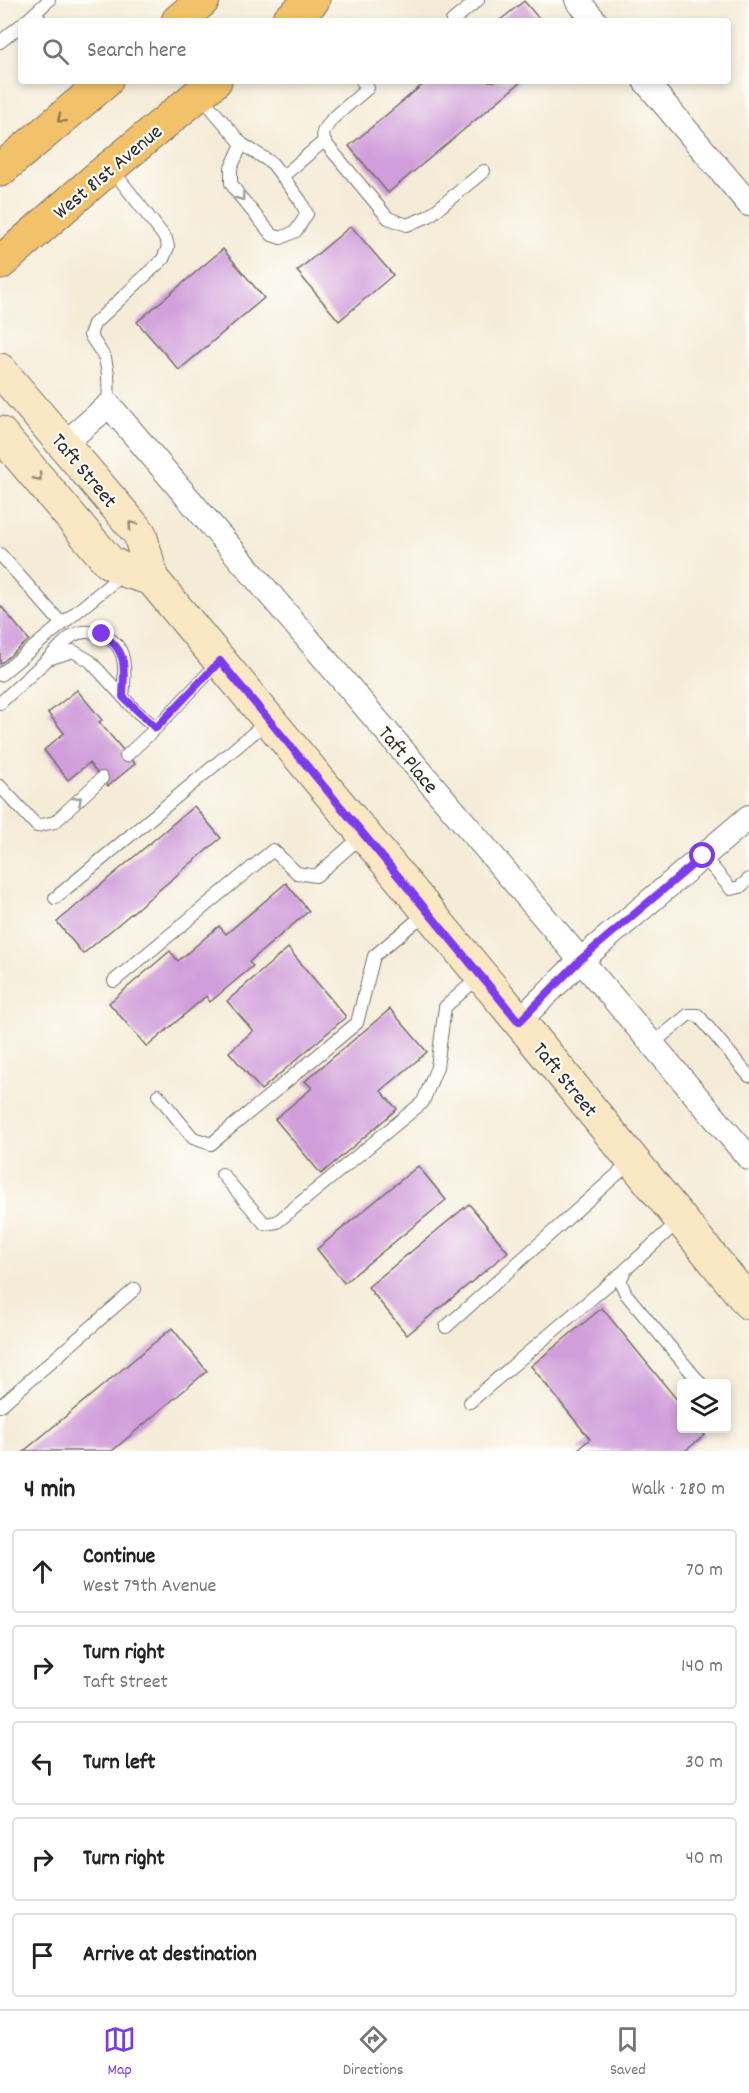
<!DOCTYPE html>
<meta charset="utf-8">
<style>
body{margin:0;font-family:Dekko,sans-serif;background:#f6f6f6;color:#222}
.controls{position:absolute;right:18px;bottom:18px;display:grid;overflow:hidden;border-radius:6px;box-shadow:0 3px 9px #0003}
.controls button{width:54px;height:54px;display:grid;place-items:center;padding:0;border:0;border-bottom:2px solid #e0e0e0;background:#fff;color:#222;font:30px sans-serif}
.stop{position:absolute;width:18px;height:18px;margin:-14px;border:4px solid #7c3aed;border-radius:50%;background:#fff}
.stop.end{background:#7c3aed;border-color:#fff;box-shadow:0 2px 6px #0008}
.list{margin:0;padding:0;list-style:none}
h2{display:flex;justify-content:space-between;align-items:center;height:78px;margin:0;padding:0 24px;font-size:26px}
h2 small{font-size:20px;font-weight:400;color:#767676}
.list li{display:grid;grid-template-columns:39px 1fr auto;gap:18px;align-items:center;box-sizing:border-box;height:84px;margin:0 12px 12px;padding:0 12px;border:2px solid #e0e0e0;border-radius:6px}
.list b{display:block;font-size:22px;white-space:nowrap}
.list p{margin:0;font-size:20px;white-space:nowrap;color:#767676}
.list em{font-size:20px;font-style:normal;color:#767676}
.icon{flex:none;width:33px;height:33px;fill:none;stroke:currentColor;stroke-width:2;stroke-linecap:round;stroke-linejoin:round}
.map{position:relative;flex:none;width:749px;height:1451px;overflow:hidden}
.search{position:absolute;background:#fff;box-shadow:0 3px 9px #0003;left:18px;right:18px;top:18px;height:66px;display:flex;align-items:center;gap:15px;box-sizing:border-box;padding:0 21px;border-radius:6px;color:#767676;font-size:22px}
.sheet{height:558px;background:#fff}
nav{display:flex;justify-content:space-around;align-items:center;box-sizing:border-box;height:84px;border-top:2px solid #e0e0e0;background:#fff;font-size:16px;color:#767676}
nav a{display:grid;justify-items:center;gap:3px}
nav .on{color:#7c3aed}
.map>svg:first-child{display:block}
.building{fill:#d09eda}
.lines{fill:none;stroke-linecap:round;stroke-linejoin:round}
.lane-casing{stroke:#726f68;stroke-width:14}
.street-casing{stroke:#726f68;stroke-width:26}
.secondary-casing{stroke:#726f68;stroke-width:35}
.primary-casing{stroke:#726f68;stroke-width:35}
.lane{stroke:#fff;stroke-width:12}
.street{stroke:#fff;stroke-width:24}
.secondary{stroke:#fae7c3;stroke-width:33}
.primary{stroke:#f2c26a;stroke-width:33}
.oneway{stroke:#8e764a}
.oneway2{stroke:#a0a0a0}
.oneway3{stroke:#928977}
.route{stroke:#7c3aed;stroke-width:8}
.labels{text-anchor:middle;stroke-width:4.5;stroke-linejoin:round;paint-order:stroke}
.street-label{font-size:21px;fill:#2b2b2b;stroke:#fdfcf7}
</style>
<div class="map">
<svg width="749" height="1451" viewBox="0 0 749 1451">
<rect width="100%" height="100%" fill="#fdfcf7"/>
<filter id="ink" filterUnits="userSpaceOnUse"><feTurbulence type="fractalNoise" baseFrequency=".0167" numOctaves="2"/><feDisplacementMap in="SourceGraphic" scale="12" xChannelSelector="R" yChannelSelector="G"/><feConvolveMatrix kernelMatrix="1 2 1 2 8 2 1 2 1" color-interpolation-filters="sRGB"/></filter>
<filter id="wash" filterUnits="userSpaceOnUse"><feTurbulence type="fractalNoise" baseFrequency=".008" numOctaves="4" result="noise"/><feDisplacementMap in="SourceGraphic" scale="24" xChannelSelector="R" yChannelSelector="G"/><feGaussianBlur stdDeviation="1.35" result="paint"/><feColorMatrix in="noise" values="0 0 0 0 0 0 0 0 0 0 0 0 0 0 0 0 0 1.4 0 .05"/><feComposite in="paint" operator="in"/></filter>
<g filter="url(#wash)">
<rect width="100%" height="100%" fill="#f5ecd8"/>
<g id="blocks">
<g class="building">
<path d="M524,1L541,21H499Z"/>
<path d="M427,81H522L388,193L349,146Z"/>
<path d="M351,226L393,275L339,321L297,271Z"/>
<path d="M223,249L264,298L179,370L137,322Z"/>
<path d="M0,605L29,640L0,664Z"/>
<path d="M77,690L102,720L99,722L135,764L108,786L89,763L68,780L44,750L64,733L48,713Z"/>
<path d="M194,806L221,838L83,954L57,922Z"/>
<path d="M286,883L309,911L249,962L253,966L210,1002L206,996L147,1047L109,1003L170,951L178,961L219,926L226,934Z"/>
<path d="M288,948L346,1017L261,1090L229,1052L253,1031L227,1001Z"/>
<path d="M390,1009L427,1052L381,1091L397,1109L321,1174L275,1119L312,1088L305,1081Z"/>
<path d="M418,1166L446,1200L344,1283L317,1249Z"/>
<path d="M469,1204L508,1252L407,1335L368,1287Z"/>
<path d="M602,1308L682,1406V1428H700L705,1435L685,1451H576L590,1439L531,1366Z"/>
<path d="M172,1328L207,1371L112,1451H24Z"/>
</g>
</g>
</g>
<g filter="url(#ink)">
<use href="#blocks" fill-opacity="0" stroke="#726f68" stroke-width="1.5"/>
<g class="lines">
<g class="lane-casing">
<g id="lane">
<path d="M35,13L49,0"/>
<path d="M26,21L35,13L41,21"/>
<path d="M452,21L478,0"/>
<path d="M0,42L21,25"/>
<path d="M362,81L368,88L332,119L323,132L324,141L388,218L407,225L429,216L484,171"/>
<path d="M200,95L242,144L272,163L300,200L307,214L296,231L281,238L272,235L238,194L231,183V168L242,144"/>
<path d="M282,177L324,141"/>
<path d="M109,405L108,374L105,358L90,335L94,324L163,259L168,247L166,239L111,168"/>
<path d="M0,554L62,624"/>
<path d="M52,655C58,649 65,641 72,636C89,626 116,636 122,655C126,668 124,684 123,697"/>
<path d="M0,675L124,573"/>
<path d="M0,703L48,659L73,651L90,661L134,709L156,728L219,662"/>
<path d="M126,756L156,728"/>
<path d="M0,786L37,826L55,822L102,778"/>
<path d="M703,856L731,889L740,887L749,879"/>
<path d="M55,898L268,721"/>
<path d="M114,981L273,850L297,873L316,876L363,835"/>
<path d="M652,1044L688,1015H698L749,1076"/>
<path d="M158,1095L193,1138L211,1144L357,1023L374,956L427,912"/>
<path d="M222,1174L265,1224L277,1222L423,1102L437,1067L445,1007L480,976"/>
<path d="M680,1220L625,1270L620,1281L626,1294L701,1384"/>
<path d="M446,1327L632,1161"/>
<path d="M470,1402L624,1271"/>
<path d="M0,1406L135,1289"/>
</g>
</g>
<g class="street-casing">
<g id="street">
<path d="M577,0L595,21"/>
<path d="M645,81L749,204"/>
<path d="M64,444L109,405L749,1158"/>
<path d="M519,1021L581,960L749,817"/>
</g>
</g>
<g class="secondary-casing">
<g id="secondary">
<path d="M0,370L140,534L152,579L519,1021L749,1303"/>
<path d="M0,433L109,562L126,571L152,579"/>
</g>
</g>
<g class="primary-casing">
<g id="primary">
<path d="M178,21L203,0"/>
<path d="M288,21L313,0"/>
<path d="M0,170L106,81"/>
<path d="M0,263L96,179L215,81"/>
</g>
</g>
<use href="#lane" class="lane"/>
<use href="#street" class="street"/>
<use href="#secondary" class="secondary"/>
<use href="#primary" class="primary"/>
</g>
<defs><path id="oneway-chevron" d="M-2-3.5L2.5 0L-2 3.5" fill="none" stroke-width="1.6" stroke-linecap="round" stroke-linejoin="round" transform="scale(1.5)"/></defs>
<use class="oneway" href="#oneway-chevron" transform="translate(61 119) rotate(140)"/>
<g class="oneway2">
<use href="#oneway-chevron" transform="translate(241 197) rotate(53)"/>
<use href="#oneway-chevron" transform="translate(78 800) rotate(-43)"/>
</g>
<g class="oneway3">
<use href="#oneway-chevron" transform="translate(38 477) rotate(50)"/>
<use href="#oneway-chevron" transform="translate(132 525) rotate(-130)"/>
</g>
</g>
<g class="lines" filter="url(#ink)">
<path class="route" d="M102,634C129,652 124,668 123,697L156,728L220,661L519,1022L580,960L703,856"/>
</g>
<g class="labels">
<g class="street-label">
<text transform="translate(107 171) rotate(-40)" y="7">West 81st Avenue</text>
<text transform="translate(85 470) rotate(50)" y="7">Taft Street</text>
<text transform="translate(409 759) rotate(50)" y="7">Taft Place</text>
<text transform="translate(566 1079) rotate(51)" y="7">Taft Street</text>
</g>
</g>
</svg>
<div class="controls">
<button><svg class="icon" aria-label="layers" viewBox="0 0 24 24"><path d="M12 4l9 5-9 5-9-5zM3 14l9 5 9-5"/></svg></button>
</div>
<div class="stop" style="left:703px;top:856px"></div>
<div class="stop end" style="left:102px;top:634px"></div>
<div class="search"><svg class="icon" aria-label="search" viewBox="0 0 24 24"><circle cx="10" cy="10" r="6"/><path d="M15 15l6 6"/></svg>Search here</div>
</div>
<section class="sheet">
<h2>4 min<small>Walk · 280 m</small></h2>
<ul class="list">
<li><svg class="icon" aria-label="ahead" viewBox="0 0 24 24"><path d="M12 20V5M6 11l6-6 6 6"/></svg><div><b>Continue</b><p>West 79th Avenue</p></div><em>70 m</em></li>
<li><svg class="icon" aria-label="right" viewBox="0 0 24 24"><path d="M7 20v-9h11M14 6l5 5-5 5"/></svg><div><b>Turn right</b><p>Taft Street</p></div><em>140 m</em></li>
<li><svg class="icon" aria-label="left" viewBox="0 0 24 24"><path d="M17 20v-9H6M10 6l-5 5 5 5"/></svg><div><b>Turn left</b></div><em>30 m</em></li>
<li><svg class="icon" aria-label="right" viewBox="0 0 24 24"><path d="M7 20v-9h11M14 6l5 5-5 5"/></svg><div><b>Turn right</b></div><em>40 m</em></li>
<li><svg class="icon" aria-label="arrive" viewBox="0 0 24 24"><path d="M6 21V4h12l-3 4 3 4H6"/></svg><div><b>Arrive at destination</b></div></li>
</ul>
</section>
<nav>
<a class="on"><svg class="icon" aria-label="map" viewBox="0 0 24 24"><path d="M3 6l6-2 6 2 6-2v14l-6 2-6-2-6 2zM9 4v14M15 6v14"/></svg>Map</a>
<a><svg class="icon" aria-label="directions" viewBox="0 0 24 24"><path d="M12 3l9 9-9 9-9-9zM9 14v-3h6M13 9l2 2-2 2"/></svg>Directions</a>
<a><svg class="icon" aria-label="saved" viewBox="0 0 24 24"><path d="M7 4h10v16l-5-4-5 4z"/></svg>Saved</a>
</nav>
